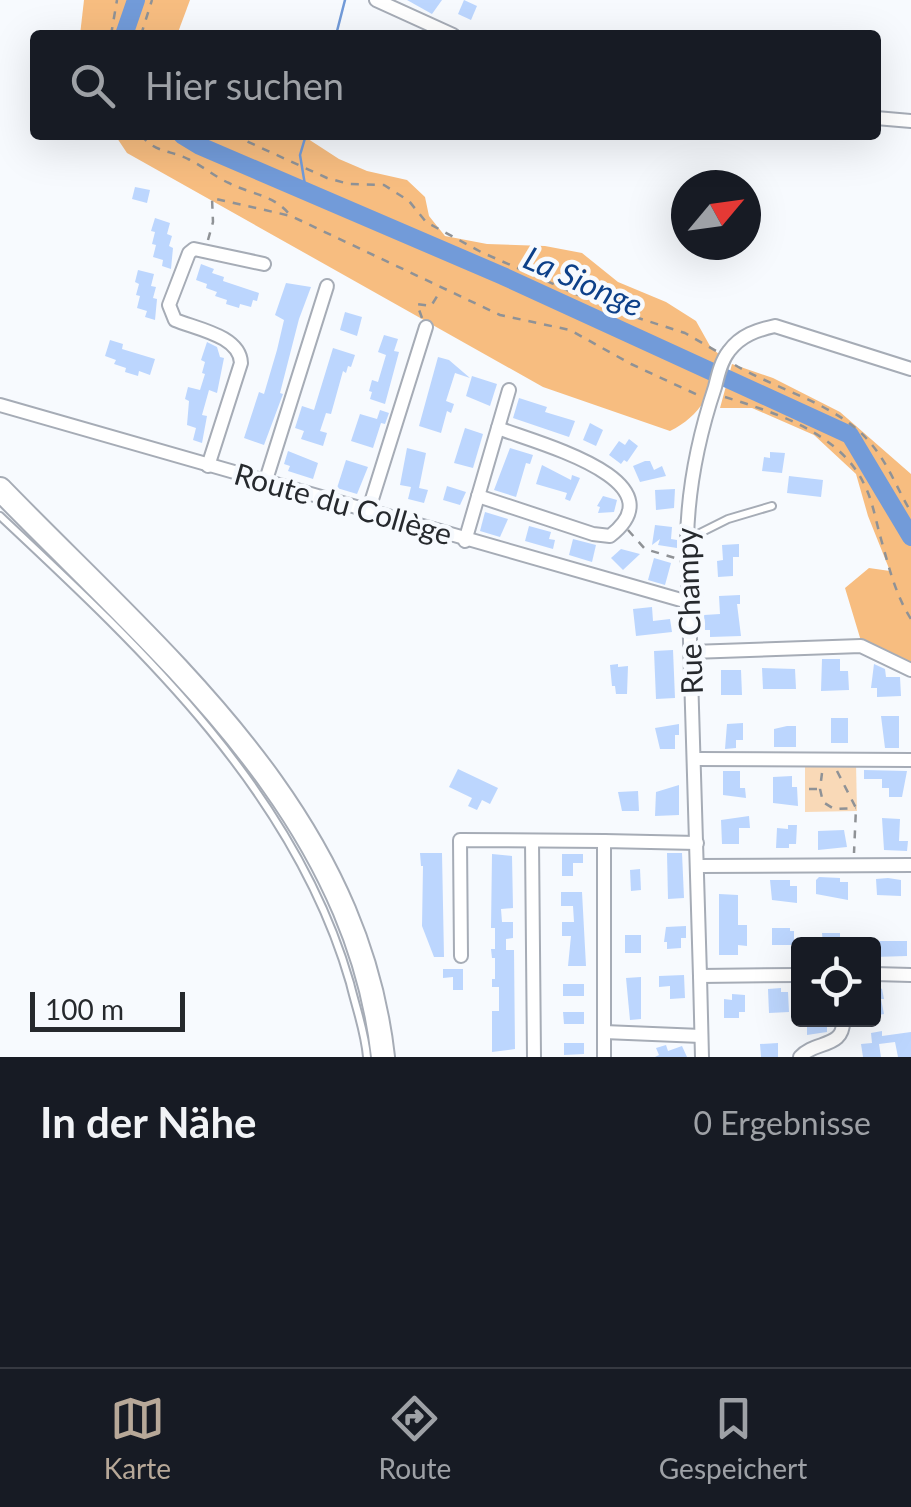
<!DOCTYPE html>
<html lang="de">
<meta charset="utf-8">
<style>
body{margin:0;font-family:Lato,sans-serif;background:#20242c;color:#f1f3f6}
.controls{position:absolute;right:30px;bottom:30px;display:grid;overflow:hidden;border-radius:10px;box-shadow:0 10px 40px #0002}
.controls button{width:90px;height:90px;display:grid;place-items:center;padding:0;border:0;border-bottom:2px solid #363941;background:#171b24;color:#f1f3f6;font:50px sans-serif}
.compass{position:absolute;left:671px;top:170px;width:90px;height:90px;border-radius:50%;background:#171b24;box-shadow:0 10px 40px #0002;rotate:61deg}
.scale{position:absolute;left:30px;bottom:25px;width:155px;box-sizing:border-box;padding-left:10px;border:5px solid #26292d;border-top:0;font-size:28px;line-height:35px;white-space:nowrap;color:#26292d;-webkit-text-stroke:8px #f7fafe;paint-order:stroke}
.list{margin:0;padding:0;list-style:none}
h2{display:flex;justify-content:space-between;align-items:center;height:130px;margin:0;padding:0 40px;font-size:42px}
h2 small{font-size:32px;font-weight:400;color:#9ea1a6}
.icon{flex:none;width:55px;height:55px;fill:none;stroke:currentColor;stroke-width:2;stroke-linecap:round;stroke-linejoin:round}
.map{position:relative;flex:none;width:911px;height:1057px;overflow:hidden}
.search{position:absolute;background:#171b24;box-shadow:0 10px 40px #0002;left:30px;right:30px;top:30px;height:110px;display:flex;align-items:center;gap:25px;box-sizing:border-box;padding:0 35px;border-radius:10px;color:#9ea1a6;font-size:38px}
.sheet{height:310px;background:#171b24}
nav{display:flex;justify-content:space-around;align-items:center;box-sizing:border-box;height:140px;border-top:2px solid #363941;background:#171b24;font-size:28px;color:#9ea1a6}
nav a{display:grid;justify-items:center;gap:5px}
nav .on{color:#b7a898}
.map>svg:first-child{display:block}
.green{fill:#f9d9b7}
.forest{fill:#f7bd80}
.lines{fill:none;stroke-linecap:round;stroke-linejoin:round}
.stream{stroke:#729bd9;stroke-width:2.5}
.river{stroke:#729bd9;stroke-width:18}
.building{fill:#bcd6fe}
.lane-casing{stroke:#a6acb6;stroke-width:10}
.street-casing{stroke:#a6acb6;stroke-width:16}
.highway-casing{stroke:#a6acb6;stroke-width:26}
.path{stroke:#8f9296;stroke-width:2.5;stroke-dasharray:8 8;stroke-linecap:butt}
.lane{stroke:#fff;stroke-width:6}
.street{stroke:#fff;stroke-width:12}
.highway{stroke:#fff;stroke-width:22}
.labels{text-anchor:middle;stroke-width:9;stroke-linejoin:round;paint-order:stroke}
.street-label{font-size:30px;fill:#26292d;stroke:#f7fafe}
.water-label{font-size:32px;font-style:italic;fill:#0d4089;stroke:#f7fafe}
</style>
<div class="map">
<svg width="911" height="1057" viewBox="0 0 911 1057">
<rect width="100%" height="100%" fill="#f7fafe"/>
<path class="green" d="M805,763H856L857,811L805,812Z"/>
<g class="forest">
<path d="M84,0H190L177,35H80Z"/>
<path d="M115,135H302L339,159L367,171L407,180L425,197L429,216L445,236L487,244L545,246L582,253L618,282L666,302L696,321L710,346L724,359C714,389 700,417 670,431L543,387L127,153Z"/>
<path d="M732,364L773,378L840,412L911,474V664L861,641L845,588L869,568L890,571L868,516L856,474L814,435L752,408H720Z"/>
</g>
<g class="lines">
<g class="stream">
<path d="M336,35L345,0"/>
<path d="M306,135L300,155L306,191"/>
</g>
<g class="river">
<path d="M124,35L136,0"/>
<path d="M182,135L200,146L503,276L850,435L911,537"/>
</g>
</g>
<g class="building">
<path d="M407,0H442L432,14Z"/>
<path d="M464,0L477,6L471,20L458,14Z"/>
<path d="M135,187L150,190L147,203L132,199Z"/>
<path d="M155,218L170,223L167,234L172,236L169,246L173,248L171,269L162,266L163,260L153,257L156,245L152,244L155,232L151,231Z"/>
<path d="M201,264L214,269L212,273L224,277L223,281L259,293L257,301L253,300L251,307L240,304L239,308L226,304L227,300L215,296L217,292L206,288L207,284L196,280Z"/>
<path d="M138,270L154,274L151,286L156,287L153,298L157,299L155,320L145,317L147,311L137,308L140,296L136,295L139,284L135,282Z"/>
<path d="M286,283L311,287L299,319L280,393L283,394L264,445L244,438L259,392L264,394L277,350L284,320L275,315Z"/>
<path d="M345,312L362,317L357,336L340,330Z"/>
<path d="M384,335L398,339L394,351L399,352L385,404L370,399L372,392L369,391L372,380L378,382L386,355L378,352Z"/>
<path d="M110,340L123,344L122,349L155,359L150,375L139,371L138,376L125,372L126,368L114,364L116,360L105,356Z"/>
<path d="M207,342L217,347L220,357L224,358L217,393L209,390L202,415L207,416L202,443L193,440L196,428L187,425L189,401L185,399L188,387L200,390L205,374L202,373L205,362L201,360Z"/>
<path d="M333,348L355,355L351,367L348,366L346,373L343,371L331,414L326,413L320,431L327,433L323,446L301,439L304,431L295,428L302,406L314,410Z"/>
<path d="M438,357L449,360L470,378L455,373L446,401L454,404L451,413L447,411L441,433L419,426Z"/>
<path d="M472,376L497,384L490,406L466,396Z"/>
<path d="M519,398L547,407L545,412L575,421L569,437L513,418Z"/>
<path d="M380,410L389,413L385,424L381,423L373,448L351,441L360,414L377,419Z"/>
<path d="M590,423L603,430L596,446L583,440Z"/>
<path d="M465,428L483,434L473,468L454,463Z"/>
<path d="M629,439L638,446L627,462L624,460L621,464L609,455L619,441L625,445Z"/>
<path d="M407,448L426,453L419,488L428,490L424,503L408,499L411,487L400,485Z"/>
<path d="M510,448L533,455L530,464L526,463L516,497L494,490Z"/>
<path d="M288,451L318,463L313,479L288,471L290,466L284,464Z"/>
<path d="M770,452L785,453L782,473L762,471L764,457L770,458Z"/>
<path d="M346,460L368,467L357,494L337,488Z"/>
<path d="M645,461H650L654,470L662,466L666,476L640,482L633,466Z"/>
<path d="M542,465L571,480L572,475L580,478L570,501L565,499L567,493L536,484Z"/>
<path d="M789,476L823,480L821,497L787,493Z"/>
<path d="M447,486L466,492L460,505L443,500Z"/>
<path d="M675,489L674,508L656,510L655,490Z"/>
<path d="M603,496L617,500L614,512L598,513L600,507L597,506Z"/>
<path d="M485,512L508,519L500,537L480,531Z"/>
<path d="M655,525L672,527L671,539L677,540V548L658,545L660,539L652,545Z"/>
<path d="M529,526L551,532L549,539L555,540L553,549L525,541Z"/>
<path d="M573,539L596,545L592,562L569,555Z"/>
<path d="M739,544V557H733V576L718,577L717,561L723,560L722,545Z"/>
<path d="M621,549L640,554L623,570L611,558Z"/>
<path d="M654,558L671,563L665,585L648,580Z"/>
<path d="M740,595V604H737L741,636L710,637V630H705L704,615L720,614L719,596Z"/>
<path d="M652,607L653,621L670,619L672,632L636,636L633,609Z"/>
<path d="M673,650L675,698L656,699L654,651Z"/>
<path d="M822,659H840V671H848L849,690L821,691Z"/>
<path d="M618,664V667L628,666L627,694H616L615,686H612L610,665Z"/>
<path d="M874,664L885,669L886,677H900L901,696L877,697V688H871Z"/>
<path d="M762,668L795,669L796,689H763Z"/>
<path d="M721,670H741L742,695H721Z"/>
<path d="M881,716H899V748H885Z"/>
<rect x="831" y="718" width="17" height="25"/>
<path d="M743,723V740H736V748L725,749L727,724Z"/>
<path d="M679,724V735H675V749H660L655,728Z"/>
<path d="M787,726H796V747H774V729Z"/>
<path d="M458,769L498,788L490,804L482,800L477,810L468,806L472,798L449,787Z"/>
<path d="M864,770L907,771L902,797H889V788H882V779H864Z"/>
<path d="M723,771H740V788H745L746,798L723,795Z"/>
<path d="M792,776V787H797L798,806L773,803V777Z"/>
<path d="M679,785V815L655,816L656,792Z"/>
<path d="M638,791L639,811H622L618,792Z"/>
<path d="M749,816L750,828H739V844H722L721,820Z"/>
<path d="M882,818L900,819L899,841H908L907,851L884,850Z"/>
<path d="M788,825H797L796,844H789V848H776L777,828L788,829Z"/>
<path d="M844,830L847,847L818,850V831Z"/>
<path d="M420,853H442L444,957H434L422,926L423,866H421Z"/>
<path d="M667,853H682L684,898L668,899Z"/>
<path d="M492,854L512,856L513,908L501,909L502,922H513V938L506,939V950H514L515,1049L492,1052V1011H499V987H492V979H495V958H492L491,949H495V928H491Z"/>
<path d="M562,854H583V863H573V876H562Z"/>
<path d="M640,869L641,890L631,891L630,870Z"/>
<path d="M819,877L840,878V882H848V900L816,894V880Z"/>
<path d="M888,878L901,880V896L877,895L876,879Z"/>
<path d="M770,880H790V886H797V903L772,900Z"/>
<path d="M561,892H582L586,966H568L571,936H562V922H574L573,906H561Z"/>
<path d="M719,894L738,895V925H747V946L738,945V955H719Z"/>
<path d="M686,926V938H681V948L667,949V942H664L666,927Z"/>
<path d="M772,928H790V931H794V945H772Z"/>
<path d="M822,933H840V944H823Z"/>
<rect x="625" y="935" width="16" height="18"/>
<path d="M874,941H907V956L874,957Z"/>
<path d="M443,969H463V990H453V977L443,978Z"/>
<path d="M684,975L685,998L670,999V986L659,987V976Z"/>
<path d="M641,977V1019L630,1020L626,978Z"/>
<rect x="563" y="984" width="21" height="12"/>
<path d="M874,984L882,989L884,999H881L884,1014L874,1016Z"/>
<path d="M781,988V992H788L789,1012L769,1013L768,989Z"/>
<path d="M732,994L745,995V1012H739V1018H724V999L732,1000Z"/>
<path d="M563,1012H584V1024H564Z"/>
<path d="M807,1020H827V1032L807,1035Z"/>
<path d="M882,1031V1036L911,1032V1057H898L895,1042L879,1044L881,1057H863L861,1044L872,1043L871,1033Z"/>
<path d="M564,1043H584V1054L564,1055Z"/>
<path d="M778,1043V1057H761L760,1044Z"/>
<path d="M666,1045L668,1051L682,1046L687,1057H655L659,1055L656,1048Z"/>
</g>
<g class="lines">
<g class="lane-casing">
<g id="lane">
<path d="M0,516C142,649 295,791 350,983C356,1008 365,1032 367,1057"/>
<path d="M690,538L728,519L772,506"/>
</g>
</g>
<g class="street-casing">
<g id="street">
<path d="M376,0L453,35"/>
<path d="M876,118L911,121"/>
<path d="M0,405L688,602"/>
<path d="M208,466L241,363C240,336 197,329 175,320L169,305L189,253L194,249L264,264"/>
<path d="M265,483L327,286"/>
<path d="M478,496L593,534L610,536C682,480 536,443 498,428"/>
<path d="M368,512L426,327"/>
<path d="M465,541L509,390"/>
<path d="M691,652L861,646L911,670"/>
<path d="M696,759L911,760"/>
<path d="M532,841L534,1057"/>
<path d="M698,866L911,865"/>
<path d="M461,956L460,840L604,841"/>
<path d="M874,974L911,975"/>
<path d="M798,975L700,976L687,540C688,487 698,438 715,387C718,375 721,361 729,351C741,335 757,330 775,326L911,369"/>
<path d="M700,976L702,1057"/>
<path d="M604,1032L701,1036"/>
<path d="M604,1057V841L697,843"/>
<path d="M800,1057C815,1040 845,1049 843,1019"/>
</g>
</g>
<g class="highway-casing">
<path id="highway" d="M0,489C161,655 355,810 383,1057"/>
</g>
<g class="path">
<path d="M111,35L117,0"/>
<path d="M141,35L152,0"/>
<path d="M141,135C155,153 170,150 188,159C203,166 215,177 229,183C252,195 273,194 290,215"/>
<path d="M233,135L327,178L349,184L384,185L409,201L426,222L481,252L610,309L685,333L718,352"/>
<path d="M208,240L213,222L212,198L291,216L500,315L570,330L631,364L700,396"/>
<path d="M422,318L417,304L431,306L441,290"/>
<path d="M735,365C776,389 835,404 866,438C887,460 896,487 911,512"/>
<path d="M725,397C776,413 841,433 865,486C873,502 876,522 881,539C889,567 895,594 911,619"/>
<path d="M628,530L645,549L675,558"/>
<path d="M837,771L856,808L854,853"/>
<path d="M822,773L820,789L823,802L834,809L856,808"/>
<path d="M809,789H818"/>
</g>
<use href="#lane" class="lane"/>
<use href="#street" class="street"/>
<use href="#highway" class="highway"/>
</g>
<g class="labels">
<g class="street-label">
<text transform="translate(343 505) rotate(16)" y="10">Route du Collège</text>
<text transform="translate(690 611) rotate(-92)" y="10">Rue Champy</text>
</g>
<g class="water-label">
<text transform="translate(583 282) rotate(24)" y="11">La Sionge</text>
</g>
</g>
</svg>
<div class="controls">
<button><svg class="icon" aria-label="locate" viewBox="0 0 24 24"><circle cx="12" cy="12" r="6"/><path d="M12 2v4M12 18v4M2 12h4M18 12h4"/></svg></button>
</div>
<svg class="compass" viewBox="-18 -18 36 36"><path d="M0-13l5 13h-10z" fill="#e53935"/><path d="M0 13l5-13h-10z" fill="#9ea1a6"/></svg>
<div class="scale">100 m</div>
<div class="search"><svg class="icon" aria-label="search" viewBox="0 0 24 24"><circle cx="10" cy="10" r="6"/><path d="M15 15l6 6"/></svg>Hier suchen</div>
</div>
<section class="sheet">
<h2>In der Nähe<small>0 Ergebnisse</small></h2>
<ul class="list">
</ul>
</section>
<nav>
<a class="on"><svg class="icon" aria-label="map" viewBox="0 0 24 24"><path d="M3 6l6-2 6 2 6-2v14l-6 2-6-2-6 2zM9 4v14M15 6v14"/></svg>Karte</a>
<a><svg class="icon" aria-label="directions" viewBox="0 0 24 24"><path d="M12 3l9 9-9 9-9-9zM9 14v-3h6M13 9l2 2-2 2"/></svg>Route</a>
<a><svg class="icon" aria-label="saved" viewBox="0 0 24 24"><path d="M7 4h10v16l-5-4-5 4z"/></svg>Gespeichert</a>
</nav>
